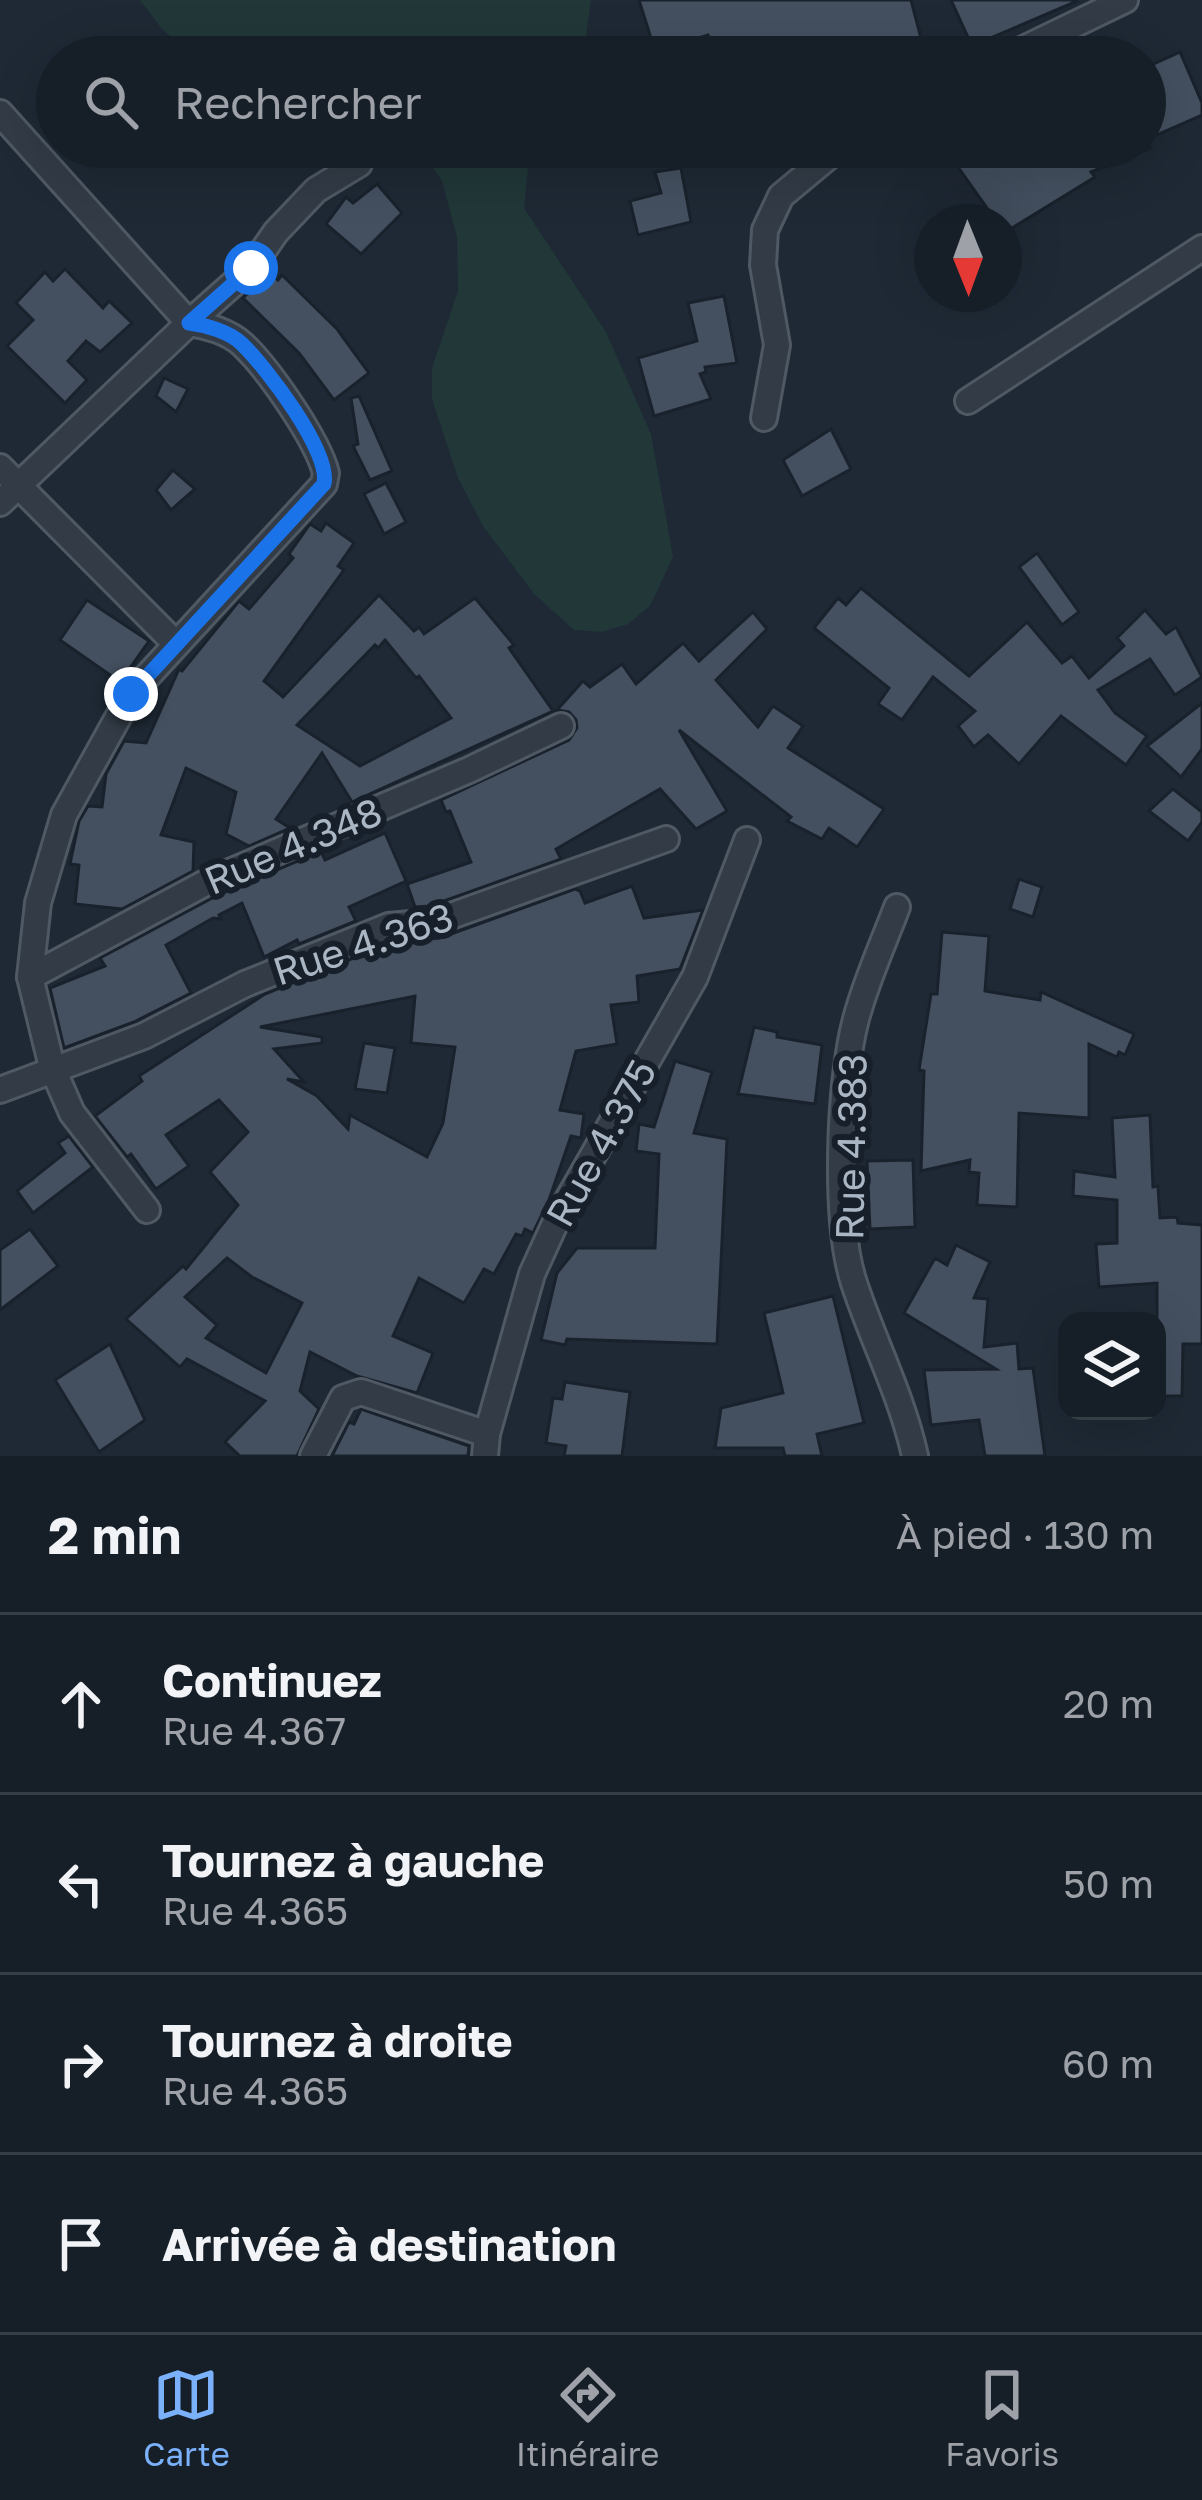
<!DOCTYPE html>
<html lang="fr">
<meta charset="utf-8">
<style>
body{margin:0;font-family:"Golos Text",sans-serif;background:#232c34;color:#f1f3f6}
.controls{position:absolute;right:36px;bottom:36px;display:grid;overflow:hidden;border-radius:24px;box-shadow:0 12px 48px #0002}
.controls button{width:108px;height:108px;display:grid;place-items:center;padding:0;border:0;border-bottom:3px solid #353d45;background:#161f28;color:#f1f3f6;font:60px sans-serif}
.compass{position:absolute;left:914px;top:204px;width:108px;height:108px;border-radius:50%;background:#161f28;box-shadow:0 12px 48px #0002;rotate:179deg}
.stop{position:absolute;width:36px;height:36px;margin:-27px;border:9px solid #1a73e8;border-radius:50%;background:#fff}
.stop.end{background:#1a73e8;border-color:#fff;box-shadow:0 3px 12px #0008}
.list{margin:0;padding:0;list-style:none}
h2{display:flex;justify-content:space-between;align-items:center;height:156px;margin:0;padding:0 48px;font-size:51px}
h2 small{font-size:39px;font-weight:400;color:#9ea2a8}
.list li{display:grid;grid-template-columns:78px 1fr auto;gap:36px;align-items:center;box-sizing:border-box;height:180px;padding:0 48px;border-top:3px solid #353d45}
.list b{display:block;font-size:45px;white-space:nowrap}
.list p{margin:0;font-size:39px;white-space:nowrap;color:#9ea2a8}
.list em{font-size:39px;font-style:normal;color:#9ea2a8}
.icon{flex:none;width:66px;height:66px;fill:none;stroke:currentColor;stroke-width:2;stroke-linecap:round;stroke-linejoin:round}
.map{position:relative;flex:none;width:1202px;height:1456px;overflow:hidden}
.search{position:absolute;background:#161f28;box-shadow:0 12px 48px #0002;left:36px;right:36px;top:36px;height:132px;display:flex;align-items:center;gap:30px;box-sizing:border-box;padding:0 42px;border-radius:66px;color:#9ea2a8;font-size:45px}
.sheet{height:876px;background:#161f28}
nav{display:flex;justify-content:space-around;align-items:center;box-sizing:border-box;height:168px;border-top:3px solid #353d45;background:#161f28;font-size:33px;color:#9ea2a8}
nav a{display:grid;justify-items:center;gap:6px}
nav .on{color:#7ab1fa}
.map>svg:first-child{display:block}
.green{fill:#213738}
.building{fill:#445060;stroke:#19222c;stroke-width:3;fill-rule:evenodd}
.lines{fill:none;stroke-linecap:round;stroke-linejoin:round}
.minor-casing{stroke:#4f5964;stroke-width:30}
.minor{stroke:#323b46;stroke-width:24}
.route{stroke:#1a73e8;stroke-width:15}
.labels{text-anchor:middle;stroke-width:12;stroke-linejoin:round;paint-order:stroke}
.street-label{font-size:39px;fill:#abb6c4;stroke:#17202a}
</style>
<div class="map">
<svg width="1202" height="1456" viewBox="0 0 1202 1456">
<rect width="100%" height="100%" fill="#1e2935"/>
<g class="green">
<path d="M140,0H591L583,57H195L162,29Z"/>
<path d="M407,147H538L529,156L524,208L606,332L651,434L673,557L650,606L628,624L602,632L574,630L534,594L483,526L458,478L432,399V368L458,291L457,237L442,181L422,152Z"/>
</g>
<g class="building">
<path d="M639,0H911L926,57H716L708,35L655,51Z"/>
<path d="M951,0H1077V1L972,46Z"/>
<path d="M1180,52L1202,103V115L1145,140V68Z"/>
<path d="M1015,147H1151V148L1091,172L1095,177L1004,233V222H997L958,167L994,159Z"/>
<path d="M681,168L691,222L638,235L630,201L661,193L655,172Z"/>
<path d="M377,184L402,213L361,254L326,224L346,197L353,203Z"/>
<path d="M65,269L103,308L109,301L132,323L100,352L86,341L68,361L87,380L65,403L7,346L33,320L16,303L45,272L53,281Z"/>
<path d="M269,271L278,280L282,275L337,329L369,373L334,400L299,353L243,298Z"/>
<path d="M724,296L737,363L705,367L706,372L700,374L711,399L654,416L638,358L697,341L688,303Z"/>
<path d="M164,378L188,389L176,412L156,396Z"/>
<path d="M359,396L392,471L370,480L353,446L358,444L351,398Z"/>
<path d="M831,429L851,469L802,496L783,460Z"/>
<path d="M173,470L195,489L171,510L156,490Z"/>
<path d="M386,483L406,522L384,534L364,494Z"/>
<path d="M326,523L354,543L338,566L344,570L264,681L283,697L379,595L414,631L419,627L424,634L475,598L514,645L509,648L553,711L352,802L322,753L276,819L290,828L249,846L226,834L236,792L186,768L161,835L194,842L193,871L122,909L75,904L79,865L70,864L79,821L88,806L102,807L106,774L124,741L146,743L179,669L182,671L239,601L249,609L293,558L289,554L310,524L321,531ZM385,640L416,678L419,676L451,718L360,766L297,725L375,645L378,648Z"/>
<path d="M1037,553L1079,612L1062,625L1019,567Z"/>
<path d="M861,588L969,676L1027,622L1062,663L1072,656L1089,678L1124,646L1117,638L1145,610L1166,634L1176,627L1202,677L1175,695L1150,659L1098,690L1115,713L1147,736L1126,765L1061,716L1019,764L988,735L974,747L958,726L975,711L933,677L902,720L878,704L889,688L814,628L838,598L846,605Z"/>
<path d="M87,600L149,641L120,682L60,640Z"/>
<path d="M753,612L767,629L716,680L758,727L773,706L803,726L788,748L884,809L857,847L829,828L822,839L787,821L791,817L679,730L727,811L696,829L660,789L556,849L561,859L430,906L415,907L407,884L471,862L450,811L446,812L441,800L569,740L577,728L576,720L569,712L557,710L583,681L590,687L622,664L636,684L683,643L699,661Z"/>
<path d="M1202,703V749L1181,777L1147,746Z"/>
<path d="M1173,789L1202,812V822L1188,841L1149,811Z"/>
<path d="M385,833L406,881L349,907L356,921L299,944L297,940L264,957L242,903L219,915L221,919L213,918L166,945L191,993L134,1022L64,1048L50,988L105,966L100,958L218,895L321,851L325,860Z"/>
<path d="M1019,879L1042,887L1033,917L1010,909Z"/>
<path d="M632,886L644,918L703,910L680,969L637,976L639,1002L611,1005L617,1044L576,1051L560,1110L584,1114L581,1138L571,1136L549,1200L533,1233L525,1229L522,1236L516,1234L494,1274L484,1269L464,1303L419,1278L393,1336L433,1353L417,1393L357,1376L310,1352L300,1391L319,1409L297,1456H240L225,1442L265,1401L187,1359L180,1367L126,1319L183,1266L186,1269L238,1205L210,1172L248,1132L219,1100L166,1135L189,1166L156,1189L131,1154L127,1157L95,1116L142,1081L139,1076L265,994L393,942L440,938L575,889L580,891L585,903ZM415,996L411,1043L455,1047L443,1123L427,1157L350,1115L348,1129L317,1096L287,1079L304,1082L274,1049L322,1043V1037L260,1027ZM227,1258L252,1277L302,1303L266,1373L206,1338L217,1325L185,1297Z"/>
<path d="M942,932L989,936L985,991L1040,1000L1041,992L1134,1034L1125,1055L1119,1052L1117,1057L1089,1044V1118L1019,1113L1017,1207L977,1205L979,1173L969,1172L970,1160L921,1171L924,1071L919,1070L931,994H937Z"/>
<path d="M754,1027L777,1032V1037L822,1045L815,1104L738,1094Z"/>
<path d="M364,1043L395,1048L387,1093L355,1089Z"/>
<path d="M675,1061L712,1072L694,1133L727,1139L717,1344L567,1339L565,1345L541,1340L557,1273L577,1248H655L659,1154L636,1151L639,1124L654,1127Z"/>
<path d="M1150,1115L1153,1187L1158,1186L1160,1218L1177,1217L1178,1223L1202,1225V1344H1183L1182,1396H1157V1283L1099,1287L1096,1244L1117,1243V1200L1073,1196L1074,1171L1115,1177L1112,1118Z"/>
<path d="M69,1136L93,1167L33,1213L17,1191L65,1153L58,1143Z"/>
<path d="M913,1160L915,1227L870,1229L867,1161Z"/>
<path d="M30,1229L58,1266L0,1310V1250Z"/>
<path d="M956,1245L990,1262L974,1298L988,1299L984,1347L1017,1343L1019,1369L1033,1368L1045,1456H985L979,1420L931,1425L924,1370L996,1369L904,1313L935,1258L947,1265Z"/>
<path d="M833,1296L864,1423L817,1434L822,1456H785L783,1448H715L721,1408L783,1393L764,1313Z"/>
<path d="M110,1344L145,1420L99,1452L55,1380Z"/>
<path d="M565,1382L630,1392L622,1456H564L566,1446L546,1443L553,1398L562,1399Z"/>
<path d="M361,1409L469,1446L468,1456H332L349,1422L354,1424Z"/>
</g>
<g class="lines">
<g class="minor-casing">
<g id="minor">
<path d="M1007,57L1125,0"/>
<path d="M0,113L189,323C206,325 229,332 242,344C268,368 317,439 326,473L324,484L131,694L64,815L38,903L30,977L52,1067L72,1113L147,1210"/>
<path d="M968,401L1202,248"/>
<path d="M764,418L777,345L763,265L765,230L781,196L840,147"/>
<path d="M0,467L175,643"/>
<path d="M0,503L189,323L251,268L276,232L316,190L359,164"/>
<path d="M897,907C883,944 866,981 856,1019C839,1082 834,1222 854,1283C873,1341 902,1396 915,1456"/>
<path d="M30,977L211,880L469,770L561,726"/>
<path d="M0,1090L144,1036L245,984L389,926L434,922L666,839"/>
<path d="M313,1456L343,1398L361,1392L487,1434"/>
<path d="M485,1456L487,1434L532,1274L558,1217L695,977L747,840"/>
</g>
</g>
<use href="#minor" class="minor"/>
</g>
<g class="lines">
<path class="route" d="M131,694L324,484C331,452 266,367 242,344C230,332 206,325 189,323L251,268"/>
</g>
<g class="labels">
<g class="street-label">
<text transform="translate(293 846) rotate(-23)" y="14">Rue 4.348</text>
<text transform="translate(363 944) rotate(-18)" y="14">Rue 4.363</text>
<text transform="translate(601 1143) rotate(-61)" y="14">Rue 4.375</text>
<text transform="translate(851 1147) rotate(-89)" y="14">Rue 4.383</text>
</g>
</g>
</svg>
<div class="controls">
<button><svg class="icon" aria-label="layers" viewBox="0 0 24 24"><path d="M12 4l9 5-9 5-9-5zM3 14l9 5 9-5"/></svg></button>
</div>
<svg class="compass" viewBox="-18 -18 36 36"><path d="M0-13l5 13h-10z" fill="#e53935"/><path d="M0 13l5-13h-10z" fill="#9ea2a8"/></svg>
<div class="stop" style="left:251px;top:268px"></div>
<div class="stop end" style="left:131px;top:694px"></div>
<div class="search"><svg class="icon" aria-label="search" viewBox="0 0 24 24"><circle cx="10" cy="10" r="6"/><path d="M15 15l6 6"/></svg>Rechercher</div>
</div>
<section class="sheet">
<h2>2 min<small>À pied · 130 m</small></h2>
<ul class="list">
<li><svg class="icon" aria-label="ahead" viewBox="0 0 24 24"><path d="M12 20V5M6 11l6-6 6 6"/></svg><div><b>Continuez</b><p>Rue 4.367</p></div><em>20 m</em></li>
<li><svg class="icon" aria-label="left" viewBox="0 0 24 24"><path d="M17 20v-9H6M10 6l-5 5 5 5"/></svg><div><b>Tournez à gauche</b><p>Rue 4.365</p></div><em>50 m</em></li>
<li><svg class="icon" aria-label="right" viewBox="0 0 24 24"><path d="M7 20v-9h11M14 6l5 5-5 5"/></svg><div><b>Tournez à droite</b><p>Rue 4.365</p></div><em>60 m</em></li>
<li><svg class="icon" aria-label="arrive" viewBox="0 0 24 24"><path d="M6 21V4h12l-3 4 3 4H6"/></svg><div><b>Arrivée à destination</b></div></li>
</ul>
</section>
<nav>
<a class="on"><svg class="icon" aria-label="map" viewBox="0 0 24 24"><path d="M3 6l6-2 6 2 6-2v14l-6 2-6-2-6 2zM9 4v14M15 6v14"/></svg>Carte</a>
<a><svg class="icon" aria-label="directions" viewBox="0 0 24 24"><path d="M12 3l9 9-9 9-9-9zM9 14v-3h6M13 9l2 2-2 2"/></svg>Itinéraire</a>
<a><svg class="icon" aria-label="saved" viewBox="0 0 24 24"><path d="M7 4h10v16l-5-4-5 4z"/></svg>Favoris</a>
</nav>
